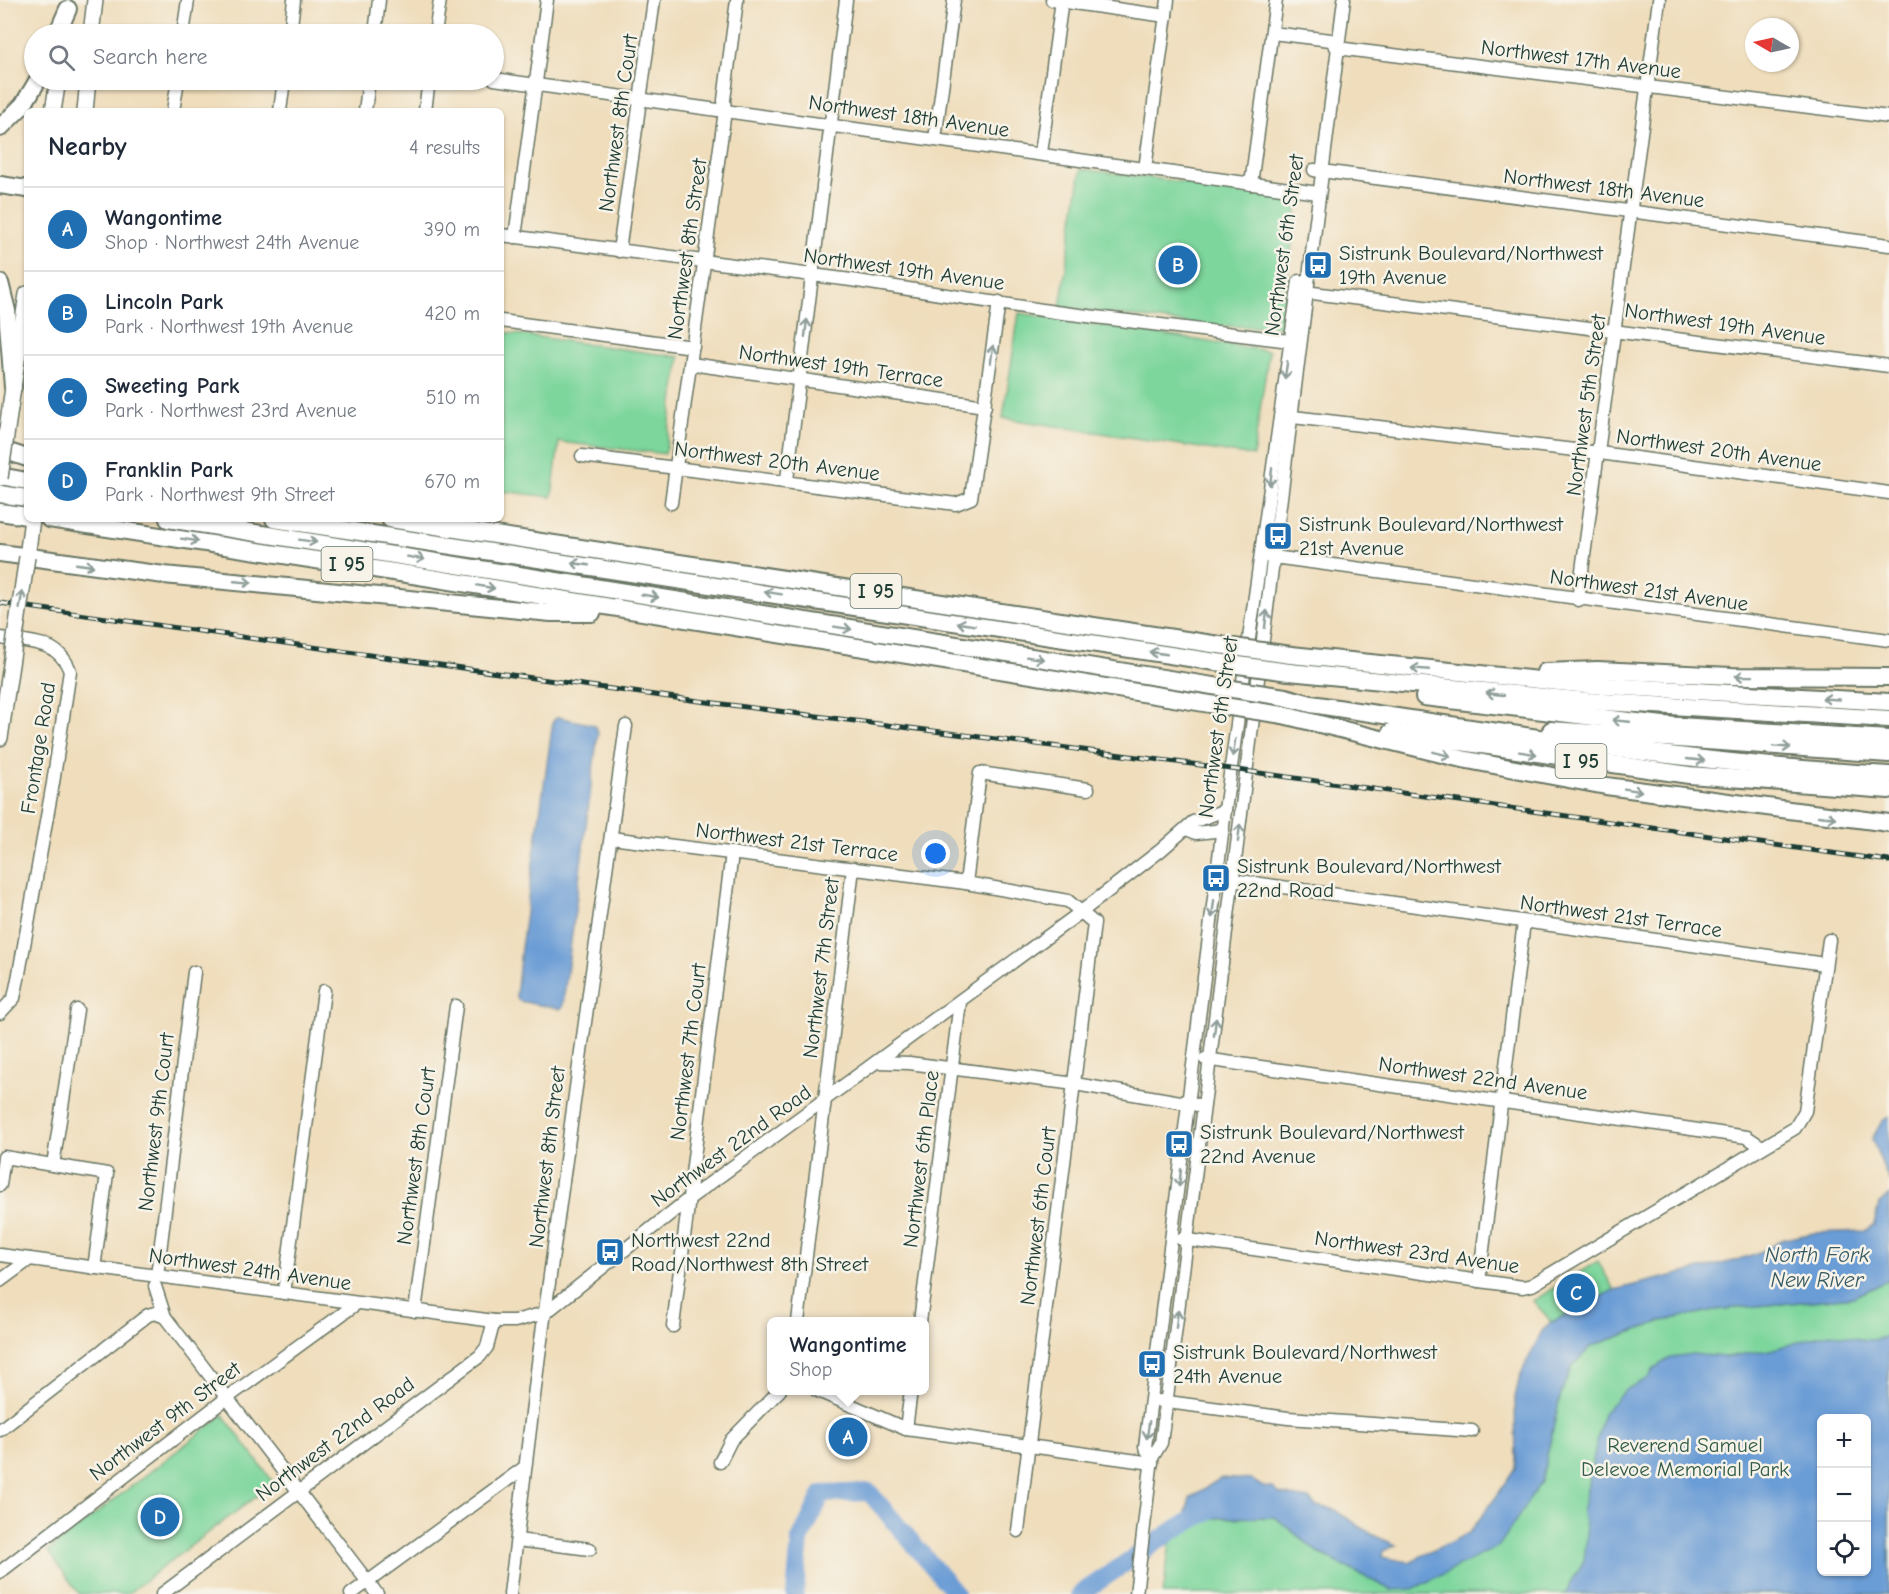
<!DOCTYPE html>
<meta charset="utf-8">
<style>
body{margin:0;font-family:"Comic Neue",sans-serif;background:#f2f2f3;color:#1f2937}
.controls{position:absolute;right:18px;bottom:18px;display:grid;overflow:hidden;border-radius:9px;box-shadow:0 2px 4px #0004}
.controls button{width:54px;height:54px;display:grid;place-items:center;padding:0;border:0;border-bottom:2px solid #e0e1e3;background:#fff;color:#1f2937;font:30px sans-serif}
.compass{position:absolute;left:1745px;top:18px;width:54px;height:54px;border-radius:50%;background:#fff;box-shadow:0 2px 4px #0004;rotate:279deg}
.you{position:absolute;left:936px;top:854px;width:21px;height:21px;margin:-15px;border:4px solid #fff;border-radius:50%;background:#1a73e8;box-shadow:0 0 0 9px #1a73e833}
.badge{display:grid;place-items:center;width:39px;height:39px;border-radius:50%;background:#1f6fb2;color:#fff;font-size:20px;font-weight:700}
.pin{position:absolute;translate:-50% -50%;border:3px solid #fff;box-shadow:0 2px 6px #0006}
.popup{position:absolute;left:767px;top:1317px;width:162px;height:78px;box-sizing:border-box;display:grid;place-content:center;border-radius:9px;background:#fff;filter:drop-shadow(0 2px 4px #0005);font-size:20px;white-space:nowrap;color:#747a83}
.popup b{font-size:22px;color:#1f2937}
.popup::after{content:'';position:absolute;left:50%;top:100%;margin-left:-12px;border:12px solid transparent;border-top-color:#fff}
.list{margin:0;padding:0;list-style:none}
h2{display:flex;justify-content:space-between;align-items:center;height:78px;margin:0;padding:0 24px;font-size:26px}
h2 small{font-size:20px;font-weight:400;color:#747a83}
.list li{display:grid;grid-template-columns:39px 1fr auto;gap:18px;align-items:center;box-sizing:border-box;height:84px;padding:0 24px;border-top:2px solid #e0e1e3}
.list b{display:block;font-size:22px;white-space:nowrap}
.list p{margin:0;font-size:20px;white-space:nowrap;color:#747a83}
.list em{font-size:20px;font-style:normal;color:#747a83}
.icon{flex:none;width:33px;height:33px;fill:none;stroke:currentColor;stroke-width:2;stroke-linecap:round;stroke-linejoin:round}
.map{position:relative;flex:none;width:1889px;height:1594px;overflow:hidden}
.search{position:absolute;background:#fff;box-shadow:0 2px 4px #0004;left:24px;top:24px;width:480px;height:66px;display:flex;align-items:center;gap:15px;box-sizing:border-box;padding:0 21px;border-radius:33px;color:#747a83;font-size:22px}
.panel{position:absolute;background:#fff;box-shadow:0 2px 4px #0004;left:24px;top:108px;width:480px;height:414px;border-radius:9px}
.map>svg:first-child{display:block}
.green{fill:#7dd69c;stroke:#4e8a68;stroke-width:1.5;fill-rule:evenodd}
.water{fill:#6b9cd5;stroke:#456c84;stroke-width:1.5;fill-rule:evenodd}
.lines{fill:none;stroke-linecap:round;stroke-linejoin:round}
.river{stroke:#6b9cd5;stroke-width:18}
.minor-casing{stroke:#687563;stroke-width:15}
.major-casing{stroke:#687563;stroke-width:18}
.highway-casing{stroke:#687563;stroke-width:20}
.minor{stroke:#fff;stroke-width:12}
.major{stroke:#fff;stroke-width:15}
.highway{stroke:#fff;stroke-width:16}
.rail-casing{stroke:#1f3d34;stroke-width:5}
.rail{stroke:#f7f3e8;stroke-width:3;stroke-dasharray:9;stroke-linecap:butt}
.major-bridge-casing{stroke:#687563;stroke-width:18;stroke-linecap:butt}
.highway-bridge-casing{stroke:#687563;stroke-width:20;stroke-linecap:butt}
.major-bridge{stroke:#fff;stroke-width:15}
.highway-bridge{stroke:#fff;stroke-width:16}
.oneway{stroke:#8f9e9a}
.labels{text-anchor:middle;stroke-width:5;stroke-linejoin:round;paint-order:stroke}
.shield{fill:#f7f3e8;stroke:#60746a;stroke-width:1.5}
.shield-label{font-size:20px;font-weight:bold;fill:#1f3d34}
.street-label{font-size:21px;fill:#1f3d34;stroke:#f7f3e8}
.poi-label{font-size:21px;fill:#1f3d34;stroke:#f7f3e8;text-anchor:start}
.park-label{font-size:21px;fill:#325c49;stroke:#f7f3e8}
.water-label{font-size:22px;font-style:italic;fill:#365a64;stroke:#f7f3e8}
</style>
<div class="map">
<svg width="1889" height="1594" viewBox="0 0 1889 1594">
<rect width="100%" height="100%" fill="#f7f3e8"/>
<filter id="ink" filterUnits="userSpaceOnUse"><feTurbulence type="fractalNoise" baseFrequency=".0167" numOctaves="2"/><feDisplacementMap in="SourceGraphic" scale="12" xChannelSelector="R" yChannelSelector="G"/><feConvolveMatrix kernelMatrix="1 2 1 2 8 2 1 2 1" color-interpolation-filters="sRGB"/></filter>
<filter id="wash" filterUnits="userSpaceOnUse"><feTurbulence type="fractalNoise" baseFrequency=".008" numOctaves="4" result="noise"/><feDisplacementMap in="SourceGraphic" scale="24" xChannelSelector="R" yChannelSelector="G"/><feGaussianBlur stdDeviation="1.35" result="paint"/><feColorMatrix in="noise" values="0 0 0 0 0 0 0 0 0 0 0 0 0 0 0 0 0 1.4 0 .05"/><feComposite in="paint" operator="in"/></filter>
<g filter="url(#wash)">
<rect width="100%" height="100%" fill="#efddbb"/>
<g class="green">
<path d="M1081,169L1299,197L1280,327L1205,326L1060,307Z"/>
<path d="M1019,313L1269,351L1253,456L1003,418Z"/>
<path d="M501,332L680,357L665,454L559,442L552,497L501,491Z"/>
<path d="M1598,1261L1614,1290L1552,1322L1533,1301Z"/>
<path d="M1889,1280V1594H1163L1171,1536L1212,1518L1275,1517L1319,1553L1391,1590L1541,1482L1561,1393L1572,1366L1592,1346L1662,1321L1715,1310L1854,1297ZM1822,1418H1866V1572H1822Z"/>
<path d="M223,1415L274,1483L127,1594H79L48,1551Z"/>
</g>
<g class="water">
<path d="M558,717L594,725L598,732L564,996L563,1007L560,1009L519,1001L516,997L521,948L553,721Z"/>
<path d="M1889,1117V1181L1872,1139L1882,1121Z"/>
<path d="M1889,1194V1280L1854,1297L1715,1310L1662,1321L1592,1346L1572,1366L1561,1393L1541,1482L1499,1546L1413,1589L1391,1590L1319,1553L1275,1517L1212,1518L1197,1525L1186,1512L1190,1498L1221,1478L1252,1480L1263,1487L1273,1488L1280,1494L1309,1499L1316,1506L1333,1509L1373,1535L1396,1545L1383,1551L1382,1557L1409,1562L1469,1533L1496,1497L1516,1468L1515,1397L1520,1376L1542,1331L1552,1322L1614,1290L1733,1261L1758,1253L1784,1239L1814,1233L1865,1231L1874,1224L1879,1204Z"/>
<path d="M1830,1333C1849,1337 1872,1345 1889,1335V1594H1565L1584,1560L1587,1537L1582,1512L1603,1413L1625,1390L1649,1378L1654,1368L1672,1357L1692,1354L1725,1357L1770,1350ZM1866,1418V1572H1822V1418Z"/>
</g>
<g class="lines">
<g class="river">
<path d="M795,1594L800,1540L822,1494L869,1492L956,1594"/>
<path d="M1080,1594L1174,1530L1212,1509"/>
</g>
</g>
</g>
<g filter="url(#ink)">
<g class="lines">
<g class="minor-casing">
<g id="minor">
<path d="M1052,0L1166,16"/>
<path d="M1272,33L1331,40L1337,48L1889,117"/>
<path d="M183,34L188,0"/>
<path d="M290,34L294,0"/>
<path d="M375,34L379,0"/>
<path d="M435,34L440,0"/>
<path d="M494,79L1318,193"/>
<path d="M173,111L178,80"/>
<path d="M280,111L284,80"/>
<path d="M365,111L369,80"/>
<path d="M425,111L429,80"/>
<path d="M935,139L954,0"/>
<path d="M1041,153L1062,0"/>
<path d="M1145,169L1168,0"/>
<path d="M1314,170L1889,245"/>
<path d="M1251,184L1276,0"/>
<path d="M501,235L851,280L1055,312L1298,342"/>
<path d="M515,237L547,0"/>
<path d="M619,251L654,0"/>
<path d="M1305,292L1889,366"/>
<path d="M501,321L693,347"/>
<path d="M691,364L985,406"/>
<path d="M1293,417L1600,453L1889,493"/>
<path d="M582,456L956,504L971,498L999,302"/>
<path d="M787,480L846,0"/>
<path d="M671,503L725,111L724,100L737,0"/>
<path d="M1266,556L1889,640"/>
<path d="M1578,600L1659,0"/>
<path d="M0,638C28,642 59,640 70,671L53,783L18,979L14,998L0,1013"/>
<path d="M1187,829L1196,833L1223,830"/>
<path d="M611,838L966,883L1068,901L1094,923L1018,1531"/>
<path d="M1233,880L1825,964"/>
<path d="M966,883L980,773L1088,789"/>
<path d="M1205,1059L1747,1137L1762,1147"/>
<path d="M878,1062L909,1063L1075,1084L1198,1105"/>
<path d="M53,1165L77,1010"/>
<path d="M0,1185L4,1157L107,1174L94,1268"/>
<path d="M1181,1239L1523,1287L1532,1285L1795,1128L1805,1111L1829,940"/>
<path d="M0,1255L494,1321H515L545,1313L690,1198L1081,912L1161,850L1193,822L1225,810"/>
<path d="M157,1276L194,972"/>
<path d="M0,1281L30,1259"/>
<path d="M1479,1281L1524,922"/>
<path d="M155,1286L165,1317"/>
<path d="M284,1293L324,991"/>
<path d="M415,1311L456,1006"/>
<path d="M798,1322L853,868"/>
<path d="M920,1322L960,1002"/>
<path d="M673,1326L732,853"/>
<path d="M816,1390L906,1429L1152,1463"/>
<path d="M1160,1401L1288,1418L1472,1431"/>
<path d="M906,1429L911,1390"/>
<path d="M0,1430L148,1315L155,1313L165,1317L377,1594"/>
<path d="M1152,1458L1145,1447L1225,810L1299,281"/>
<path d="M720,1462L731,1440L780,1390"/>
<path d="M517,1540L590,1549"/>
<path d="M0,1572L227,1398L356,1304"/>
<path d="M162,1594L480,1356L487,1347L494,1321"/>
<path d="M351,1594L525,1467"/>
<path d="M510,1594L539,1355L626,726"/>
<path d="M1136,1594L1152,1458L1161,1443L1169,1382L1344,0"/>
</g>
</g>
<g class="major-casing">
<g id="major">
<path d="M91,34L95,0"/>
<path d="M53,111L58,80"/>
<path d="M85,111L88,80"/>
<path d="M10,408L27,294"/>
<path d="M27,557L32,519"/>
<path d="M0,738L9,678"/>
</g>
</g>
<g class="highway-casing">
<g id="highway">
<path d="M57,34L68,9"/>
<path d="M0,128L23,105L38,80"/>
<path d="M0,185L27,189"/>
<path d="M0,283L7,311L13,387"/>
<path d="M0,449L27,458"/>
<path d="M0,476L27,481"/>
<path d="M0,494L27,498"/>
<path d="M0,512L27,516"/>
<path d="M49,519L413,575L1210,704"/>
<path d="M168,519L1213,686"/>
<path d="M274,519L1216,662"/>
<path d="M390,519L1219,645"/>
<path d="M0,553L164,575L551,613H592"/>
<path d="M1291,655L1589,685L1889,702"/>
<path d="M1289,672L1587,701L1889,719"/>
<path d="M1545,672L1597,670L1732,676L1889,677"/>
<path d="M1285,697L1311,704C1503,733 1694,764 1889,775"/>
<path d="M1424,697L1663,725L1889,739"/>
<path d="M1283,715L1462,759L1606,786L1889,823"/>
<path d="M1551,730L1889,754"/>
<path d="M1391,732L1689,775L1889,790"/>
</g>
</g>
<use href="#minor" class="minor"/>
<use href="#major" class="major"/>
<use href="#highway" class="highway"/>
<g class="rail-casing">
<path id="rail" d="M0,603L676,698L1231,769L1889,861"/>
</g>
<use href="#rail" class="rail"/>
<g class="major-bridge-casing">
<g id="major-bridge">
<path d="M0,478L10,408"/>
<path d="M9,678L27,557"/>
</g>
</g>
<g class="highway-bridge-casing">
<g id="highway-bridge">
<path d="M1219,645L1291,655"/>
<path d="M1216,662L1289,672"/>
<path d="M1213,686L1285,697"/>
<path d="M1210,704L1283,715"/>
</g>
</g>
<use href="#major-bridge" class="major-bridge"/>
<use href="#highway-bridge" class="highway-bridge"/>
</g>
<defs><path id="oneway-shaft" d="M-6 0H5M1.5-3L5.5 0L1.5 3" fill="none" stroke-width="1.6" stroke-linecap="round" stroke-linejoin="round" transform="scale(1.5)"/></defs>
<g class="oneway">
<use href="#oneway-shaft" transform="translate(806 328) rotate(-83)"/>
<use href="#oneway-shaft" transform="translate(992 354) rotate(-82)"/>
<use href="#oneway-shaft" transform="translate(1286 370) rotate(99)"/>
<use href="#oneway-shaft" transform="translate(1271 477) rotate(97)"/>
<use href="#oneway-shaft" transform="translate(190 540) rotate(9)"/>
<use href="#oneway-shaft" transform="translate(308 541) rotate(9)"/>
<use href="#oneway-shaft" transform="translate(416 558) rotate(9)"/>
<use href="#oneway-shaft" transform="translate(580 564) rotate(-172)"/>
<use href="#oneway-shaft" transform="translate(85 565) rotate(8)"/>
<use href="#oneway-shaft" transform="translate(243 582) rotate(5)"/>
<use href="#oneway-shaft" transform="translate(486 587) rotate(10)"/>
<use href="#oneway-shaft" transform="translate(773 593) rotate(-171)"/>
<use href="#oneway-shaft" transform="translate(650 596) rotate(10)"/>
<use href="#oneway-shaft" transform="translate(21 600) rotate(-81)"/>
<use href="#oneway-shaft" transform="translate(1266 619) rotate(-83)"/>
<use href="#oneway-shaft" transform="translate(966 624) rotate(-171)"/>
<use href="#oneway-shaft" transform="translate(843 628) rotate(9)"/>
<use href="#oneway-shaft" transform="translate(1158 653) rotate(-172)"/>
<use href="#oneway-shaft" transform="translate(1035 658) rotate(9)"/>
<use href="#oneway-shaft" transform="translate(1420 669) rotate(-175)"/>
<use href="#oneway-shaft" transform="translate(1744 676) rotate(-179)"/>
<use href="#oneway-shaft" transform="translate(1495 694) rotate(-174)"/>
<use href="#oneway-shaft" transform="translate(1831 699) rotate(-177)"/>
<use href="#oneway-shaft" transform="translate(1621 721) rotate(-175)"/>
<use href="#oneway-shaft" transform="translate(1782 747) rotate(4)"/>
<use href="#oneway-shaft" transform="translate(1234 748) rotate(98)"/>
<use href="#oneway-shaft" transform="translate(1528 753) rotate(9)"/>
<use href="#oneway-shaft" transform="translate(1442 754) rotate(14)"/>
<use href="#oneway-shaft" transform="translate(1696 760) rotate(6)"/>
<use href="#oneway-shaft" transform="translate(1633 790) rotate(9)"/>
<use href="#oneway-shaft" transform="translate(1827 817) rotate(6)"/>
<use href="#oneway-shaft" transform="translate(1239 833) rotate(-83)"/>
<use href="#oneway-shaft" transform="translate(1213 909) rotate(97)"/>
<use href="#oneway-shaft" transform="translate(1215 1027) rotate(-83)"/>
<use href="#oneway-shaft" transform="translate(1180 1178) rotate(97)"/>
<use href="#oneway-shaft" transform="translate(1177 1319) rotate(-83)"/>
<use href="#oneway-shaft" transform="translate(1148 1430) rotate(98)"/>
</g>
</g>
<defs>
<g id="bus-square" transform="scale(1.5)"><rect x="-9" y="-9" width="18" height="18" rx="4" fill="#1f6fb2" stroke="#f7f3e8"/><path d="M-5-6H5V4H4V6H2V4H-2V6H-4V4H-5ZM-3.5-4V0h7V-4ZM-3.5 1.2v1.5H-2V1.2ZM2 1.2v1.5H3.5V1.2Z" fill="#fff"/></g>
</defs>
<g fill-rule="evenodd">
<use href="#bus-square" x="1318" y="265"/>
<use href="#bus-square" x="1278" y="536"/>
<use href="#bus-square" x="1216" y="878"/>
<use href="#bus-square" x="1179" y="1144"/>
<use href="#bus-square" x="610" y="1252"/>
<use href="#bus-square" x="1152" y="1364"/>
</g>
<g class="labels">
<g class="shield">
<rect x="321.5" y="547" width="51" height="34" rx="4.5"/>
<rect x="850.5" y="574" width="51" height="34" rx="4.5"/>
<rect x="1555.5" y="744" width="51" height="34" rx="4.5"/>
</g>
<g class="shield-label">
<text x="347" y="571">I 95</text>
<text x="876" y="598">I 95</text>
<text x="1581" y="768">I 95</text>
</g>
<g class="street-label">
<text transform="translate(1581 59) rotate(7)" y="7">Northwest 17th Avenue</text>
<text transform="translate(909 116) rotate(8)" y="7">Northwest 18th Avenue</text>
<text transform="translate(618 123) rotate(-82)" y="7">Northwest 8th Court</text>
<text transform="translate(1604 188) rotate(7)" y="7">Northwest 18th Avenue</text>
<text transform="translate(1284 245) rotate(-82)" y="7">Northwest 6th Street</text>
<text transform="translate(687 249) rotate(-82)" y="7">Northwest 8th Street</text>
<text transform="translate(904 269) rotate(8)" y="7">Northwest 19th Avenue</text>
<text transform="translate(1725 324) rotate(8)" y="7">Northwest 19th Avenue</text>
<text transform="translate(841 366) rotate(8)" y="7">Northwest 19th Terrace</text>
<text transform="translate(1586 405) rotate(-82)" y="7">Northwest 5th Street</text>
<text transform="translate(1719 450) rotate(8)" y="7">Northwest 20th Avenue</text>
<text transform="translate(777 461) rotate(7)" y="7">Northwest 20th Avenue</text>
<text transform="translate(1649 590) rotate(8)" y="7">Northwest 21st Avenue</text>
<text transform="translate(1218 727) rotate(-82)" y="7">Northwest 6th Street</text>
<text transform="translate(38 748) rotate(-81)" y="7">Frontage Road</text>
<text transform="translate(797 842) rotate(7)" y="7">Northwest 21st Terrace</text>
<text transform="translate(1621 916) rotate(8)" y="7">Northwest 21st Terrace</text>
<text transform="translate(821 968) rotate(-83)" y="7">Northwest 7th Street</text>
<text transform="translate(688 1052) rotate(-83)" y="7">Northwest 7th Court</text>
<text transform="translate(1483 1078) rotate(8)" y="7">Northwest 22nd Avenue</text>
<text transform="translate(156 1122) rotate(-83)" y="7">Northwest 9th Court</text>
<text transform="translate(731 1146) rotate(-36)" y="7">Northwest 22nd Road</text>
<text transform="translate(416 1156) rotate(-82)" y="7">Northwest 8th Court</text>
<text transform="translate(547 1157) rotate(-83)" y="7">Northwest 8th Street</text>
<text transform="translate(921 1159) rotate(-83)" y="7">Northwest 6th Place</text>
<text transform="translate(1038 1216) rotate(-83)" y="7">Northwest 6th Court</text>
<text transform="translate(1417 1252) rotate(8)" y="7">Northwest 23rd Avenue</text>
<text transform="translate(250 1269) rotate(8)" y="7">Northwest 24th Avenue</text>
<text transform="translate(165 1421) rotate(-37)" y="7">Northwest 9th Street</text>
<text transform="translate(335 1439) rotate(-37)" y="7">Northwest 22nd Road</text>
</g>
<g class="poi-label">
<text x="1339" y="260">Sistrunk Boulevard/Northwest<tspan x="1339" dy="24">19th Avenue</tspan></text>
<text x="1299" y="531">Sistrunk Boulevard/Northwest<tspan x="1299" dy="24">21st Avenue</tspan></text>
<text x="1237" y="873">Sistrunk Boulevard/Northwest<tspan x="1237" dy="24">22nd Road</tspan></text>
<text x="1200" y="1139">Sistrunk Boulevard/Northwest<tspan x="1200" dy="24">22nd Avenue</tspan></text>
<text x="631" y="1247">Northwest 22nd<tspan x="631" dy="24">Road/Northwest 8th Street</tspan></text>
<text x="1173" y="1359">Sistrunk Boulevard/Northwest<tspan x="1173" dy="24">24th Avenue</tspan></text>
</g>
<g class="park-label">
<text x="1685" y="1452">Reverend Samuel<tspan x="1685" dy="24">Delevoe Memorial Park</tspan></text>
</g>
<g class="water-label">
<text x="1817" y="1262">North Fork<tspan x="1817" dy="25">New River</tspan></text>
</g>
</g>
</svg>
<div class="controls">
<button>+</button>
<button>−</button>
<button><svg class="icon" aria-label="locate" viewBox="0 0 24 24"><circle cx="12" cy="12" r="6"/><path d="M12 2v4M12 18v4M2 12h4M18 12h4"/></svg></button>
</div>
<svg class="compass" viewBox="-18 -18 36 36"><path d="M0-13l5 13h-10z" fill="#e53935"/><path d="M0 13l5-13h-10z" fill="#747a83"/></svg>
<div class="you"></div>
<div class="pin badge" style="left:848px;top:1437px">A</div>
<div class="popup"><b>Wangontime</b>Shop</div>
<div class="pin badge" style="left:1178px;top:265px">B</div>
<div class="pin badge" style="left:1576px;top:1293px">C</div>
<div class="pin badge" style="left:160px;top:1517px">D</div>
<div class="search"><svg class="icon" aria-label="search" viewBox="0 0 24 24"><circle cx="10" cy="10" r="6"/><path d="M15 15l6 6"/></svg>Search here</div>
<section class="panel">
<h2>Nearby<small>4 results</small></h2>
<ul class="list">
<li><span class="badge">A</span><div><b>Wangontime</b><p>Shop · Northwest 24th Avenue</p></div><em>390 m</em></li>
<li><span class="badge">B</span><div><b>Lincoln Park</b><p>Park · Northwest 19th Avenue</p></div><em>420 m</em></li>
<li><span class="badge">C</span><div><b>Sweeting Park</b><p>Park · Northwest 23rd Avenue</p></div><em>510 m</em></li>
<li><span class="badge">D</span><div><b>Franklin Park</b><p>Park · Northwest 9th Street</p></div><em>670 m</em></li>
</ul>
</section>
</div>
